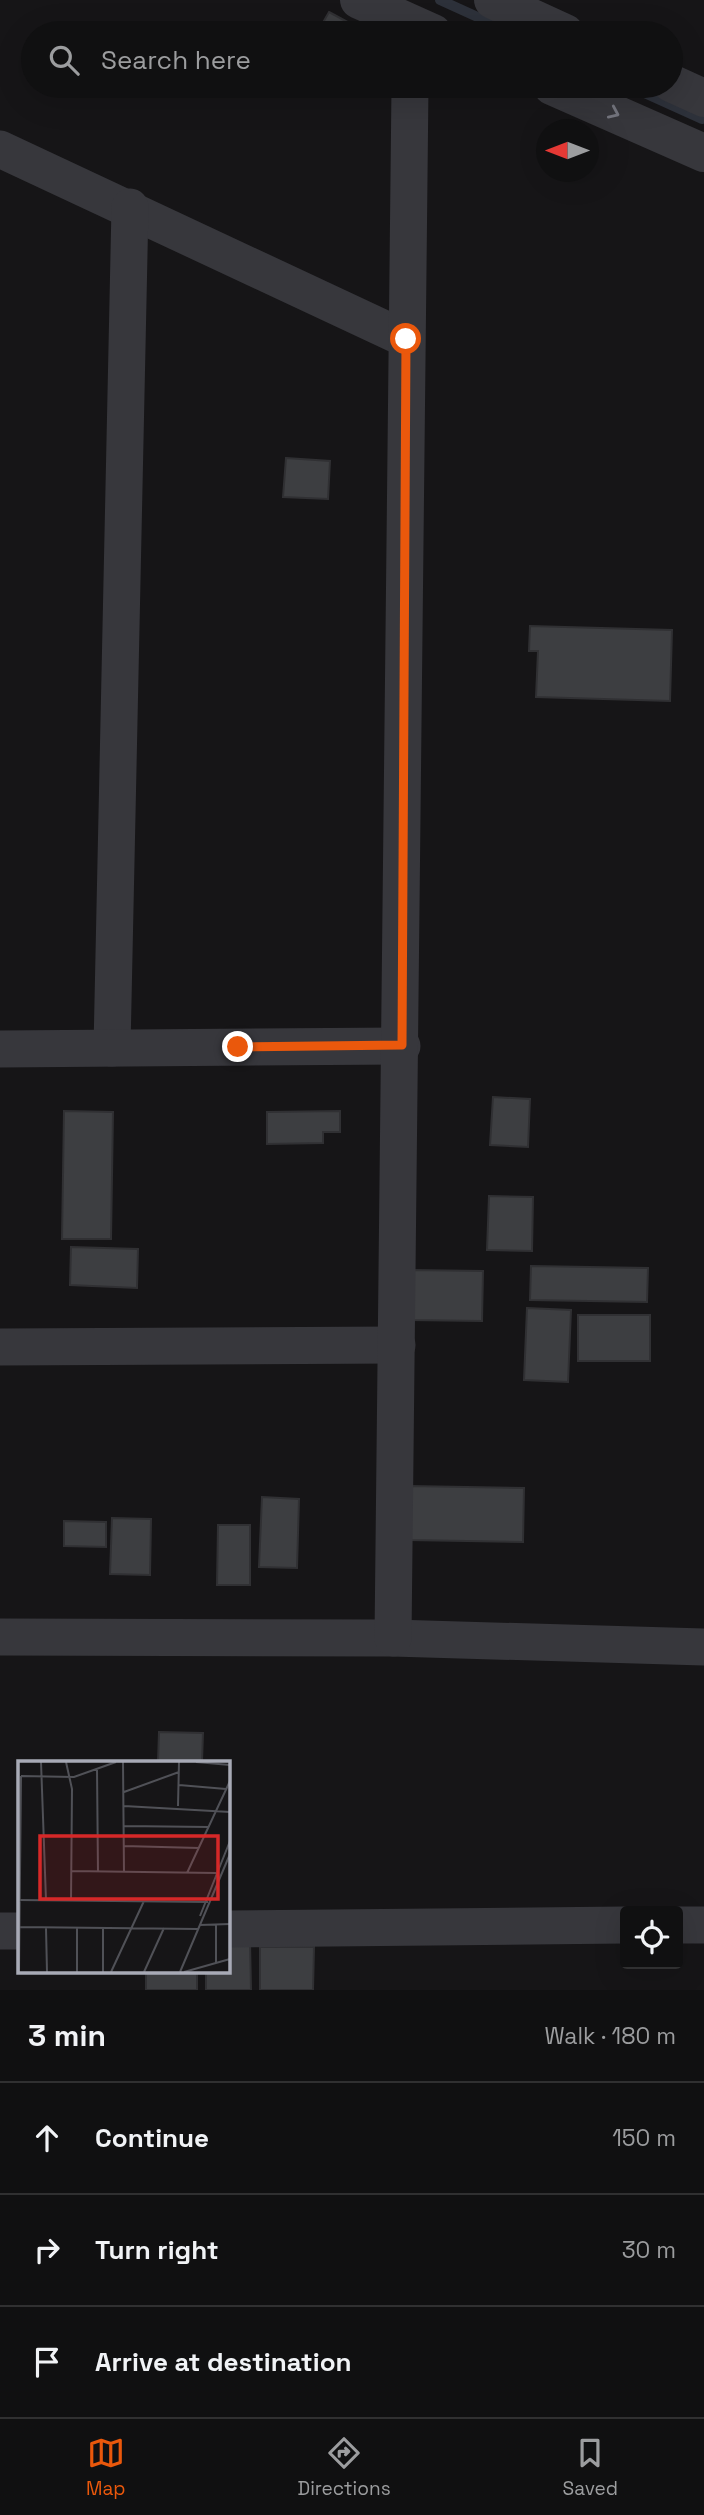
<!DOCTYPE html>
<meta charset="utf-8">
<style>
body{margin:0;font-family:"Space Grotesk",sans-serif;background:#19191a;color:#f1f3f6}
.controls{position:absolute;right:21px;bottom:21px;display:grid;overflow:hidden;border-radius:7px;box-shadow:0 7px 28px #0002}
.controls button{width:63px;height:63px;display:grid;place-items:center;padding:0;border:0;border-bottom:2px solid #303031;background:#101011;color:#f1f3f6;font:35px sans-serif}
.compass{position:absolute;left:536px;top:119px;width:63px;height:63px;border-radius:50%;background:#101011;box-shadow:0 7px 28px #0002;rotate:270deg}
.stop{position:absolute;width:21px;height:21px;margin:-16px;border:5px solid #ea580c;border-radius:50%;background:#fff}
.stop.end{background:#ea580c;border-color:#fff;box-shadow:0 2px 7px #0008}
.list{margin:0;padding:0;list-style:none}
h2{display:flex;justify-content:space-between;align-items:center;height:91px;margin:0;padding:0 28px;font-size:30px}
h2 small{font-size:23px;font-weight:400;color:#9c9d9f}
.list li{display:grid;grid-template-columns:46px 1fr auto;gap:21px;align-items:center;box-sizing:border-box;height:112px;padding:0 28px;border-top:2px solid #303031}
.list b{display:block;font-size:26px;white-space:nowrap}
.list em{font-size:23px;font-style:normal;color:#9c9d9f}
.icon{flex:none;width:38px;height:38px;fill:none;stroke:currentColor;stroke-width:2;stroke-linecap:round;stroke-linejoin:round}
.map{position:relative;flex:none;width:704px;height:1990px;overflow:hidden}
.search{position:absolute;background:#101011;box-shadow:0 7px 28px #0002;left:21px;right:21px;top:21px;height:77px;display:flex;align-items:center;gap:18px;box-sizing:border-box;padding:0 24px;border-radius:38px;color:#9c9d9f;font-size:26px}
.sheet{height:427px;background:#101011}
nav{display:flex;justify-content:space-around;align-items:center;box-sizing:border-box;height:98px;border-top:2px solid #303031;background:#101011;font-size:19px;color:#9c9d9f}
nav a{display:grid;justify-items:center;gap:4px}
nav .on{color:#ea580c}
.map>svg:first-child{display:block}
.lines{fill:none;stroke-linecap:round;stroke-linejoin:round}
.stream{stroke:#2d313a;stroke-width:10}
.building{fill:#3d3e41;stroke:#303033;stroke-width:2}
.minor{stroke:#37373c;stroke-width:37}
.tertiary{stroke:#37373c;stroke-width:38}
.oneway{stroke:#75767f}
.route{stroke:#ea580c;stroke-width:9}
.inset-road{fill:none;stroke:#505157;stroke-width:2}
.view{fill:#d62828;fill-opacity:0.15;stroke:#d62828;stroke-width:3.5}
.inset-edge{fill:none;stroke:#a8aab6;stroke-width:3.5}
</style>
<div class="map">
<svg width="704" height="1990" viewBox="0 0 704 1990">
<rect width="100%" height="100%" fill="#161517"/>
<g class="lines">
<g class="stream">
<path d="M440,0L513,33"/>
<path d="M629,86L702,119"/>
</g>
</g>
<g class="building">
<path d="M329,12L368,33H317Z"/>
<path d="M286,458L330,461L328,499L283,497Z"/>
<path d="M530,626L672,630L670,701L536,697L538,651H529Z"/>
<path d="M493,1097L530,1099L528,1147L490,1145Z"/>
<path d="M64,1111L113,1112L111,1239H62Z"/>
<path d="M340,1111V1132H323V1143L267,1144V1112Z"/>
<path d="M489,1196L533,1197L532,1251L487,1250Z"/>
<path d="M71,1247L138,1249L137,1288L70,1285Z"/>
<path d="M531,1266L648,1268L647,1302L530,1300Z"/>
<path d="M410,1270L483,1271L482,1321L409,1320Z"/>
<path d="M527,1308L571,1310L568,1382L524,1380Z"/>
<rect x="578" y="1315" width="72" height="46"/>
<path d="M409,1486L524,1488L523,1542L408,1540Z"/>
<path d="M262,1497L299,1499L297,1568L259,1567Z"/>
<path d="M112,1518L151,1519L150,1575L110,1574Z"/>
<path d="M64,1521L106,1522V1547L64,1546Z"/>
<path d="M218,1525H250V1585H217Z"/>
<path d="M159,1732L203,1733L202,1762H158Z"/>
<path d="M228,1942H250L251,1990H206V1971H228Z"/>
<path d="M260,1947H314L313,1990H260Z"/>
<rect x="146" y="1971" width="51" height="19"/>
</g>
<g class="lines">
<g class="minor">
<path d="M0,149L406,339"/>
<path d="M112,1048L130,207"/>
<path d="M0,1049L402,1046"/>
<path d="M0,1347L397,1345"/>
<path d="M0,1637L393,1638L704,1647"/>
<path d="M393,1638L410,86"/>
<path d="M678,1925H704"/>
<path d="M228,1929L625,1925"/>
<path d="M0,1931H19"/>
</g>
<g class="tertiary">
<path d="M359,0L433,33"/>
<path d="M493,0L565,33"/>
<path d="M671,83L704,98"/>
<path d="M552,86L704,153"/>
</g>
</g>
<defs><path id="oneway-chevron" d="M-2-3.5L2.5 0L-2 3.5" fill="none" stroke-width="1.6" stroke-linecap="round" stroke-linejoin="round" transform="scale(1.75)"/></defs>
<use class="oneway" href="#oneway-chevron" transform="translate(614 113) rotate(24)"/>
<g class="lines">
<path class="route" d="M238,1047L402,1045L406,339"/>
</g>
<g transform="translate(18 1761)">
<rect width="212" height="212" fill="#161517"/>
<path class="inset-road" d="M23,1L28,139M48,1L54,28L53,140M105,1L106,111M178,1L212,4M79,8L80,111M3,15L56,16L98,1M161,24L208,28M106,31L161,11M106,45L212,51M160,45L161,1M106,65L191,66M106,85L181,87M53,110L198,112M169,112L212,20M0,139L190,141M182,155L212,80M182,164L212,163M198,164V202M1,166L180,168M28,167L29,211M59,167V211M85,167V211M1,211L3,15M93,211L126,140M126,211L146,167M162,211L212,93M166,211L212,198"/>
<path class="view" d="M22,75H200V138H22Z"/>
<rect width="212" height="212" class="inset-edge"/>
</g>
</svg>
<div class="controls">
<button><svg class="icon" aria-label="locate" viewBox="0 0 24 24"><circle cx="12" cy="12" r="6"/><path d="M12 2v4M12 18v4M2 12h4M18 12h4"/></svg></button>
</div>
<svg class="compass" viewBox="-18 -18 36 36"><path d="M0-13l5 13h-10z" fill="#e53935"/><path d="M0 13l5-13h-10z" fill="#9c9d9f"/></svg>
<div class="stop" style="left:406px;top:339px"></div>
<div class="stop end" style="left:238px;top:1047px"></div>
<div class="search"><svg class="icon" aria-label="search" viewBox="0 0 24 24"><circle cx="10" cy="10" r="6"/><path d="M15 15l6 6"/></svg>Search here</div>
</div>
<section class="sheet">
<h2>3 min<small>Walk · 180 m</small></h2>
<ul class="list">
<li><svg class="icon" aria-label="ahead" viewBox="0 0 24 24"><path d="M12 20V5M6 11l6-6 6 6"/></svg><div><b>Continue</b></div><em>150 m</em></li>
<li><svg class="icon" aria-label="right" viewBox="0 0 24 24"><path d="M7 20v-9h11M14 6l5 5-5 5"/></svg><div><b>Turn right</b></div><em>30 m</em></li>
<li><svg class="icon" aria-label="arrive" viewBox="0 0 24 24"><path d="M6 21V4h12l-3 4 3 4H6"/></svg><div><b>Arrive at destination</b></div></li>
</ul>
</section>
<nav>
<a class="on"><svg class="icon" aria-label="map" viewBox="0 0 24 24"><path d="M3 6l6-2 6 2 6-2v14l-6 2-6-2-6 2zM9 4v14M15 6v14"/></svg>Map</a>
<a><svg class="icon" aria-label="directions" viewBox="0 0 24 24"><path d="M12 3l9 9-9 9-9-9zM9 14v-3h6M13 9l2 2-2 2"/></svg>Directions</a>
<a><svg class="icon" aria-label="saved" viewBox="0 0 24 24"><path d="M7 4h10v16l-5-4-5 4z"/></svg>Saved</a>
</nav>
